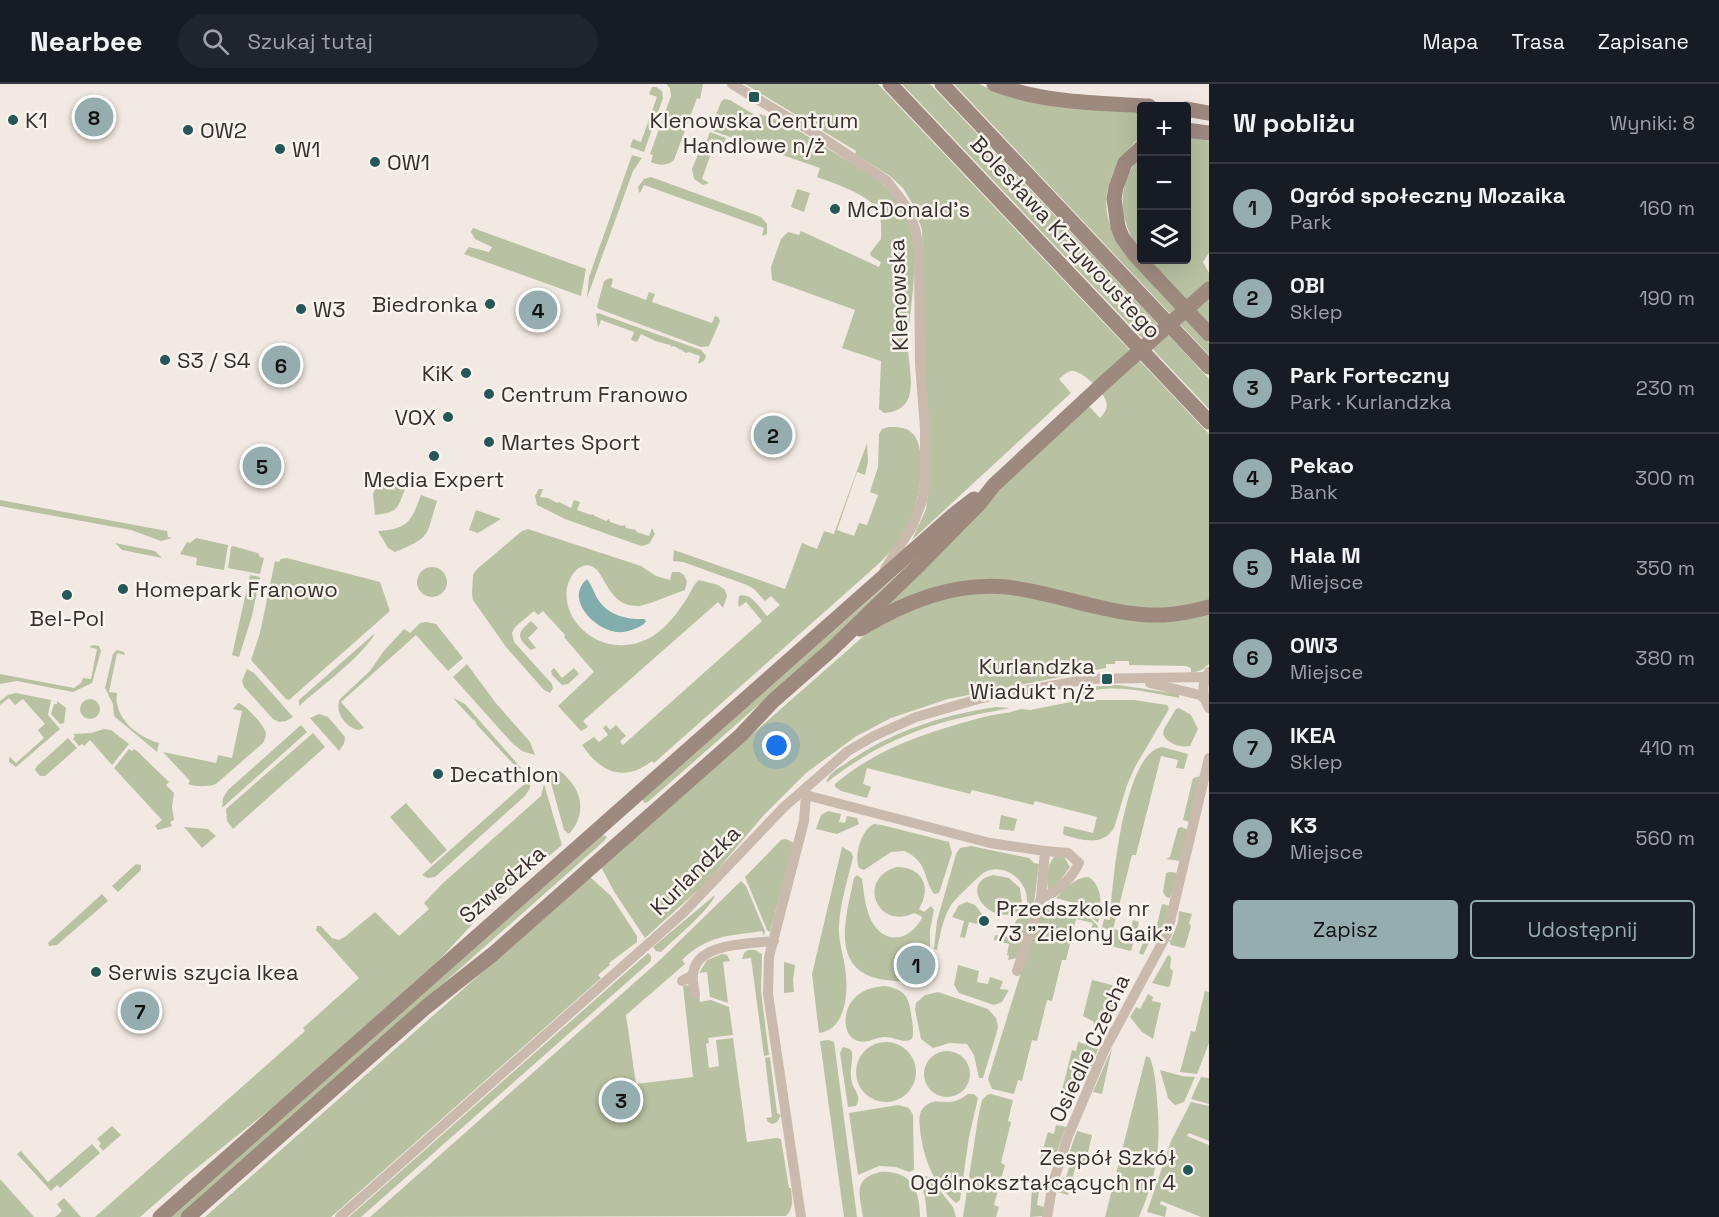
<!DOCTYPE html>
<html lang="pl">
<meta charset="utf-8">
<style>
body{margin:0;font-family:"Space Grotesk",sans-serif;background:#20242c;color:#f1f3f6}
.controls{position:absolute;right:18px;top:18px;display:grid;overflow:hidden;border-radius:6px;box-shadow:0 6px 24px #0002}
.controls button{width:54px;height:54px;display:grid;place-items:center;padding:0;border:0;border-bottom:2px solid #363941;background:#171b24;color:#f1f3f6;font:30px sans-serif}
.you{position:absolute;left:777px;top:662px;width:21px;height:21px;margin:-15px;border:4px solid #fff;border-radius:50%;background:#1a73e8;box-shadow:0 0 0 9px #1a73e833}
.badge{display:grid;place-items:center;width:39px;height:39px;border-radius:50%;background:#95adaf;color:#111;font-size:20px;font-weight:700}
.pin{position:absolute;translate:-50% -50%;border:3px solid #fff;box-shadow:0 2px 6px #0006}
.list{margin:0;padding:0;list-style:none}
h2{display:flex;justify-content:space-between;align-items:center;height:78px;margin:0;padding:0 24px;font-size:26px}
h2 small{font-size:20px;font-weight:400;color:#9ea1a6}
.list li{display:grid;grid-template-columns:39px 1fr auto;gap:18px;align-items:center;box-sizing:border-box;height:90px;padding:0 24px;border-top:2px solid #363941}
.list b{display:block;font-size:22px;white-space:nowrap}
.list p{margin:0;font-size:20px;white-space:nowrap;color:#9ea1a6}
.list em{font-size:20px;font-style:normal;color:#9ea1a6}
.actions{display:flex;gap:12px;padding:18px 24px}
.actions a{flex:1;padding:14px 0;border:2px solid #95adaf;border-radius:6px;text-align:center;font-size:21px;color:#95adaf}
.actions .main{background:#95adaf;color:#111}
.icon{flex:none;width:33px;height:33px;fill:none;stroke:currentColor;stroke-width:2;stroke-linecap:round;stroke-linejoin:round}
.map{position:relative;flex:none;width:1209px;height:1133px;overflow:hidden}
header{display:flex;align-items:center;gap:36px;box-sizing:border-box;height:84px;padding:0 30px;background:#171b24;border-bottom:2px solid #363941}
header strong{font-size:28px}
nav{display:flex;gap:33px;margin-inline-start:auto;font-size:21px}
.search{width:420px;height:54px;background:#20242c;display:flex;align-items:center;gap:15px;box-sizing:border-box;padding:0 21px;border-radius:33px;color:#9ea1a6;font-size:22px}
main{display:flex}
aside{flex:1;background:#171b24}
.map>svg:first-child{display:block}
.green{fill:#b8c1a2}
.water{fill:#82adad}
.lines{fill:none;stroke-linecap:round;stroke-linejoin:round}
.street{stroke:#cabaae;stroke-width:10}
.secondary{stroke:#9e897f;stroke-width:15}
.secondary-bridge{stroke:#9e897f;stroke-width:15}
.poi-dot{fill:#245758;stroke:#faf4ee;stroke-width:2}
.labels{text-anchor:middle;stroke-width:5;stroke-linejoin:round;paint-order:stroke}
.poi-label{font-size:22px;fill:#392f2c;stroke:#faf4ee;text-anchor:start}
.street-label{font-size:22px;fill:#392f2c;stroke:#faf4ee}
</style>
<header>
<strong>Nearbee</strong>
<div class="search"><svg class="icon" aria-label="search" viewBox="0 0 24 24"><circle cx="10" cy="10" r="6"/><path d="M15 15l6 6"/></svg>Szukaj tutaj</div>
<nav><a>Mapa</a><a>Trasa</a><a>Zapisane</a></nav>
</header>
<main>
<div class="map">
<svg width="1209" height="1133" viewBox="0 0 1209 1133">
<rect width="100%" height="100%" fill="#f2eae2"/>
<g class="green">
<path d="M666,0H703L700,15L697,14L674,76C667,82 658,82 651,78L653,71L650,70L671,12L670,4Z"/>
<path d="M745,0H878L1209,350V519L1146,526L1026,502L887,521L1027,378L1088,321L1100,334C1105,329 1108,324 1106,317C1104,308 1081,285 1071,287C1066,288 1063,292 1059,295L1071,309L912,456L926,425L930,391L925,296L922,146L915,124L903,104L890,92L855,70L856,67Z"/>
<path d="M902,0H930L1170,253L1209,295V325Z"/>
<path d="M954,0H979L992,6L1141,27V53C1116,73 1097,110 1111,143C1114,150 1120,156 1124,162C1147,198 1180,228 1209,259V271Z"/>
<path d="M656,3L662,7L663,14L644,68L630,63L633,55L641,58L657,13L649,10L652,3Z"/>
<path d="M724,15L730,16L758,33L760,30L786,39L871,91C885,101 901,116 907,133C922,173 910,216 908,257C907,274 914,296 909,313C905,324 894,329 884,329L879,325L881,277L842,264L855,226L772,196L771,183L781,155L788,148L799,151L801,147L879,183L881,178L871,172L870,169L881,155C881,146 882,135 878,127C871,111 833,99 817,93L820,84L710,46L721,18Z"/>
<path d="M710,48L726,54L723,61L715,58L702,95L709,99L703,101L694,95L692,85L701,63L704,64Z"/>
<path d="M1187,53L1209,57V169L1203,178L1209,189V241L1147,176H1186Z"/>
<path d="M632,71L642,74L633,87L587,214L589,193Z"/>
<path d="M1141,72V169C1119,138 1114,101 1141,72Z"/>
<path d="M651,93L761,133L767,140V150L762,152L764,144L644,101L640,109L639,108L638,103L644,95Z"/>
<path d="M797,105L810,109L804,128L791,123Z"/>
<path d="M473,144L586,185L581,212L464,170L469,163L489,168L492,163L475,155L471,148Z"/>
<path d="M610,194L613,195L611,203L646,216L649,208L655,210L652,218L712,239L715,232L718,233L720,237L709,262L701,263L599,225L597,223L604,197Z"/>
<path d="M598,229L701,266L706,272L704,277L698,280L700,272L689,268L686,269L674,262L671,263L670,261L655,257L641,250L637,258L631,256L634,248L601,236L598,244L596,230Z"/>
<path d="M889,343C897,343 905,343 911,348C928,362 920,411 913,429C910,439 904,450 898,458C889,471 876,482 865,492L654,679L652,677C624,699 600,688 582,661L594,653L599,658L608,651L603,644L606,641L610,646L616,641L626,652L620,657L623,661L762,537L746,518L739,523L738,520L739,512C751,508 760,524 767,532L780,521L771,512L765,517L754,505L747,501L683,478L673,477L674,466L785,505L802,459L817,465L824,447L834,450L867,359L868,378L865,391L857,388L837,446L854,452L859,439L867,441L878,411L870,408L878,383L879,350L882,345Z"/>
<path d="M396,401L405,405C397,426 398,428 375,431L373,410L376,403L380,402L394,406Z"/>
<path d="M539,405H543L540,413L548,414L557,419L559,418L571,424L574,416L580,418L577,426L591,431L593,430L595,432L606,437L609,435L610,438L622,442L625,441L626,444L636,446L637,448L649,452L652,444L655,450L649,460L641,462L565,435L537,421L535,412Z"/>
<path d="M421,411L437,417C426,450 433,453 395,468L388,464L378,447C408,445 411,438 421,411Z"/>
<path d="M0,416L167,447L168,453L172,454L161,457L131,446L0,422Z"/>
<path d="M476,426L501,435L478,449L469,446Z"/>
<path d="M528,445L641,482L656,492L670,496L672,488H679L684,491L687,498L685,506C676,509 643,523 637,522C602,522 606,475 583,482C577,484 573,489 570,495C564,507 566,522 573,534C591,562 625,569 653,552C666,544 679,527 687,514C691,508 693,501 699,496L718,501L725,506L727,512L723,524L718,518L583,637L588,643L581,647L558,622L594,588L564,553L565,551L543,527L538,531L534,527L515,543L512,549L514,558L552,600L553,604L550,609L544,606L506,563L473,516L472,510L473,491L477,485L522,447Z"/>
<path d="M196,454L228,461L224,486L196,481L197,474L180,470L187,458L190,459Z"/>
<path d="M115,459L155,467L162,474L122,466Z"/>
<path d="M233,462L258,469L260,473L264,474L260,490L228,484L231,463Z"/>
<path d="M920,471L870,523L648,718L644,719L643,715Z"/>
<path d="M287,474L380,498L390,527L289,616L286,615L251,576L260,549L275,477L279,478L281,475Z"/>
<circle cx="432" cy="498" r="15"/>
<path d="M250,491L260,493L252,532L239,573L232,571Z"/>
<path d="M992,507L1053,516L1209,529V580L1202,586L1191,589V584L1186,582L1129,581V577H1115V580H1106V584L948,615L891,634L855,653L806,689L763,732L707,798L645,854L615,809L601,783L874,543L923,517Z"/>
<path d="M531,537L538,544L528,554L536,564L531,566C516,553 517,549 531,537Z"/>
<path d="M426,538L436,540L463,574L448,587L416,551L341,618L364,644L359,646C346,644 334,628 340,615L370,587L383,568L404,545L410,549L420,539Z"/>
<path d="M375,549C367,568 316,607 299,622V616Z"/>
<path d="M93,561L99,562L101,567L92,599L73,608L17,597L0,600V590L74,604L81,599L83,594L91,595L97,565L89,563Z"/>
<path d="M117,566L124,568L125,571L117,569L109,608L117,609C113,633 137,653 159,659L157,668L114,632L113,620L105,604L113,570Z"/>
<path d="M467,580L495,618L530,658L535,671L522,667L512,659L453,593Z"/>
<path d="M554,584L562,594L574,584L579,590L568,600L562,601L552,591L551,587Z"/>
<path d="M247,585L254,589L293,633L286,637L279,638L273,635L244,603L242,597Z"/>
<path d="M1118,601L1179,610V614C1151,609 1110,598 1083,610L1081,608L1072,610L1089,603Z"/>
<path d="M16,609L51,616L48,631L60,645L16,683L9,678V674L10,673L16,679L44,654L38,646L45,640L23,615L15,621L9,614L0,621V617L8,611Z"/>
<path d="M453,614L465,620L529,693L526,696L517,686L518,685L477,641L474,635L473,636Z"/>
<circle cx="90" cy="625" r="10"/>
<path d="M1081,616H1134L1167,621L1169,625L1135,683L1127,701L1114,744C1102,763 1083,756 1064,751L1063,749L1064,742L1093,749L1097,733L1035,717L1033,721L972,706L970,710L867,684L863,700L871,703L867,714L841,707L835,703V700C877,664 928,648 980,634C994,630 1008,630 1021,625L1030,626Z"/>
<path d="M57,617L66,624L64,639L60,640L51,630L54,620H57Z"/>
<path d="M238,619C245,620 264,641 266,649C266,653 265,655 263,659L216,700C208,703 195,703 188,700L190,697L163,668L216,679L218,671L232,674L242,627L233,625Z"/>
<path d="M996,623L1010,624C987,629 964,632 941,639C899,651 860,672 826,699C828,690 837,685 845,680C890,648 942,631 996,623Z"/>
<path d="M1179,624L1191,631L1198,645L1190,662C1181,664 1167,660 1163,650L1164,645L1176,625Z"/>
<path d="M319,630L328,633L345,653L344,660L339,667L310,634Z"/>
<path d="M301,641L307,648L222,724L223,714L228,706Z"/>
<path d="M104,645L111,646L129,660L112,681L90,656L84,662L82,660L79,662L73,655L75,652L73,650L91,649Z"/>
<path d="M313,649L325,663L233,745L227,737L226,725Z"/>
<path d="M68,654L77,664L45,692H40L35,686L37,682Z"/>
<path d="M1162,663L1188,670L1184,685L1176,684L1178,676L1161,672L1136,771H1132L1113,845L1130,849L1133,836L1139,838L1131,867L1107,861L1111,846L1102,844L1104,835L1110,836C1112,803 1123,669 1162,663Z"/>
<path d="M129,665L132,667L134,665L137,667L169,698L166,701L174,709L172,723L174,736L170,738L172,742L158,746L155,742L162,736L114,684Z"/>
<path d="M555,685C562,687 565,691 570,697C584,713 584,734 569,750L564,746L548,688Z"/>
<path d="M1201,692L1190,738L1183,736L1193,694Z"/>
<path d="M530,695V704L525,712L435,793L428,794L422,791Z"/>
<path d="M544,700L562,761L480,832L439,876L273,1023L188,1091L140,1133H95L305,947L303,944L359,894L316,846L317,842H321L332,854L339,856L346,852L375,828L399,852L429,825L424,819L442,800L541,712Z"/>
<path d="M406,719L447,766L431,780L390,733Z"/>
<path d="M828,727L841,730L839,738L845,739L847,732L857,734L859,740L837,750L816,745L821,731Z"/>
<path d="M1001,731L1017,735L1014,747L999,745Z"/>
<path d="M874,740L882,741L949,758L952,769L939,809L934,810C923,794 928,777 904,767L891,768L864,786L859,784C854,771 861,746 874,740Z"/>
<path d="M184,743L208,745L216,752L202,764Z"/>
<path d="M1181,743L1189,746L1181,777L1166,775L1170,773L1178,744Z"/>
<path d="M603,751L607,753L604,757L180,1133H170Z"/>
<path d="M786,755L794,759L770,848L767,846L745,793L781,756Z"/>
<path d="M971,762L1029,774L1034,779L1039,780L1033,827L1017,874L1008,876L1009,872L1007,871L1009,860L994,856L995,851L1011,854C1012,851 1013,843 1013,842C1017,833 1026,829 1027,818C1028,797 1005,778 985,788C981,790 954,816 951,821C943,834 940,851 937,866L934,865L937,837L956,770L960,764Z"/>
<path d="M842,763L851,768L853,773C848,795 840,819 839,842C838,859 845,875 846,892C848,914 844,946 819,949L812,890Z"/>
<path d="M1063,771L1070,783L1052,808L1048,806C1046,795 1047,781 1054,773Z"/>
<path d="M136,780L141,781V786L118,808L112,802Z"/>
<path d="M897,783C923,783 932,804 919,825L924,828L931,822L934,826L930,846V890L925,895L918,898C908,899 896,897 886,896C828,889 846,832 854,794L857,791L862,795C864,809 865,823 871,836C884,862 910,857 922,834L921,832L914,829C877,847 856,794 897,783Z"/>
<path d="M1170,788L1178,789L1170,814L1166,813L1163,808L1166,789Z"/>
<path d="M993,791L1009,794L1020,804L1022,820L1017,828C988,842 958,799 993,791Z"/>
<path d="M590,793L611,812L637,852V858L609,879L610,881L598,891L601,894L331,1133H205Z"/>
<path d="M1088,793C1103,800 1102,825 1098,839L1087,829L1089,823L1056,814C1066,804 1074,794 1088,793Z"/>
<path d="M741,797L746,802L765,847L764,852L762,847C728,852 708,851 682,876L685,880L626,931L636,1000L693,993L683,902L689,901L699,909L700,918L711,916L729,923L733,951L708,954L709,959L706,960L709,984L719,982L716,956L733,954L747,1058L776,1054L781,1055L789,1104H791C792,1116 794,1124 786,1132L370,1133L660,876Z"/>
<path d="M102,810L108,817L57,861L49,862L48,859Z"/>
<path d="M715,811C710,826 674,855 661,868L656,867L653,863Z"/>
<path d="M967,818L975,821L983,831L981,841L969,838L965,854L960,853L964,837L952,833L959,821Z"/>
<path d="M1049,818L1080,825L1081,830L1087,831L1098,842L1096,848L1091,846L1093,839L1076,835L1066,876H1062L1052,917L1047,916L1037,957L1032,956L1022,997L1018,996L1014,1010L992,1005L988,995L1040,827L1043,821Z"/>
<path d="M1162,820L1170,822L1163,846L1156,860L1150,857L1143,871L1139,869L1149,844L1156,845Z"/>
<path d="M1179,827L1192,830L1189,839L1191,842L1185,863L1183,864L1171,861L1169,856H1171L1178,838Z"/>
<path d="M748,866H755L762,870L761,907L769,971L764,972L751,874L742,875L744,869Z"/>
<path d="M648,869L651,872V877L361,1133H349Z"/>
<path d="M722,870L727,871L730,877L723,878L728,919L710,913L707,888L699,889L707,876Z"/>
<path d="M1168,871L1171,873L1170,884L1173,887L1170,902L1168,903L1152,899Z"/>
<path d="M784,878L795,881L793,896L794,908L784,909Z"/>
<path d="M958,881L979,887L977,898L988,900L990,893L1003,897L1000,905L1009,906L1002,918L994,921L959,909L954,901Z"/>
<path d="M1092,896L1112,901L1120,917L1116,918L1105,940L1111,943L1109,948L1093,941L1094,938L1083,932Z"/>
<path d="M885,902C908,906 909,915 912,936C913,943 914,949 912,955C903,960 895,953 885,953C876,953 867,960 858,957C842,952 843,928 852,917C860,906 873,903 885,902Z"/>
<path d="M1205,907L1209,908V959L1197,990L1180,988L1191,947L1195,948Z"/>
<path d="M938,908L988,925L996,934L998,943L996,951L983,994H979L974,971L967,960L950,959L933,964L921,955L915,925L916,919L925,911Z"/>
<path d="M1148,910L1153,913L1152,917L1161,919L1153,955L1142,948L1130,933L1136,923L1140,925Z"/>
<path d="M829,956L834,958L857,1133H844L820,957Z"/>
<path d="M1089,956L1100,960L1086,997L1077,994L1073,1009L1062,1006L1072,966L1076,967L1078,958L1088,961Z"/>
<circle cx="886" cy="988" r="30"/>
<path d="M843,963L850,965L852,968C853,978 849,988 852,999C855,1008 862,1012 856,1022L848,1023L840,969Z"/>
<path d="M1112,964L1102,1010L1093,1008Z"/>
<circle cx="947" cy="990" r="23"/>
<path d="M1146,972L1150,974C1155,987 1156,1001 1157,1015C1161,1062 1158,1089 1139,1133H1105Z"/>
<path d="M770,973L777,1029L781,1031L777,1038L772,1040L768,1038L766,1034L772,1033L765,974Z"/>
<path d="M1160,986L1182,992L1195,993L1184,1018L1175,1021L1168,1014Z"/>
<path d="M1201,993L1209,994V1020L1191,1015Z"/>
<path d="M968,1010H974L978,1014L969,1053L960,1116L956,1119C933,1099 923,1074 920,1045C919,1034 918,1026 928,1020C940,1013 949,1025 968,1010Z"/>
<path d="M991,1010L1013,1016L1008,1037L1011,1038L1001,1079L1005,1081L994,1121L999,1123L996,1133H963L978,1034L982,1016L987,1011Z"/>
<path d="M1191,1018L1209,1022V1057L1189,1049L1187,1052L1209,1061V1133H1201L1161,1117L1160,1120L1167,1123L1165,1133L1147,1128L1171,1057Z"/>
<path d="M898,1021L909,1024L913,1031L914,1086L909,1088L896,1083L879,1082L858,1091L849,1029Z"/>
<path d="M1056,1041L1067,1043L1064,1048L1056,1071L1048,1076L1040,1075L1048,1048L1054,1050Z"/>
<path d="M112,1042L121,1051L103,1067L99,1062L101,1059L97,1055Z"/>
<path d="M1077,1047L1092,1051L1086,1077L1083,1080L1077,1077L1068,1111L1057,1108V1105L1063,1106L1065,1099L1059,1098L1060,1093L1066,1094L1071,1077L1067,1075Z"/>
<path d="M92,1060L100,1069L60,1104L57,1101L51,1107L17,1070L21,1067L48,1098Z"/>
<path d="M880,1088C911,1086 920,1106 920,1133H863C860,1110 852,1095 880,1088Z"/>
<path d="M926,1092L930,1094L953,1123L956,1133H927L925,1113L919,1096Z"/>
<path d="M0,1095L34,1133H0Z"/>
<path d="M1032,1105L1039,1107L1037,1121L1044,1123L1043,1132L1030,1133Z"/>
<path d="M64,1114L81,1133H55L62,1127L57,1120Z"/>
</g>
<path class="water" d="M587,495C591,500 593,506 596,512C605,530 625,536 644,535L646,537L644,540C636,545 626,549 617,548C595,546 564,515 587,495Z"/>
<g class="lines">
<g class="street">
<path d="M732,0L821,53L887,97L909,126L916,148L919,169L920,280L925,344V398L922,417L912,443L885,485"/>
<path d="M1209,588C1201,600 1202,612 1209,624"/>
<path d="M1150,599L1200,611L1204,614"/>
<path d="M802,710L990,759L1045,767L1041,814L1017,887"/>
<path d="M1041,814C1057,809 1072,794 1079,779L1068,769L1045,767"/>
<path d="M682,897L693,891"/>
<path d="M695,910C694,904 692,897 693,891C695,858 750,860 774,857"/>
<path d="M340,1133L683,829L784,723L848,667L874,652L916,633L982,614L1089,595L1205,593"/>
<path d="M801,1133L768,910L769,873L804,737L806,711"/>
<path d="M1047,1133L1053,1099L1068,1052L1104,967L1167,850L1209,674"/>
</g>
<g class="secondary">
<path d="M890,0L1209,338"/>
<path d="M942,0L1209,283"/>
<path d="M994,0C1044,19 1097,19 1149,22"/>
<path d="M1186,25L1209,29"/>
<path d="M1186,46L1209,49"/>
<path d="M1142,63L1125,79L1116,103L1114,115L1118,143L1122,153L1135,171L1209,250"/>
<path d="M860,545C905,518 953,498 1007,503C1059,509 1111,533 1164,531C1179,530 1194,527 1209,523"/>
<path d="M160,1133L952,432L974,415"/>
<path d="M188,1133L426,923L493,870L741,651L773,617L831,566L920,480L979,420L994,401L1107,296"/>
</g>
<path class="secondary-bridge" d="M1107,296L1209,205"/>
</g>
<g class="poi-dot">
<rect x="748" y="7" width="12" height="12" rx="3"/>
<circle cx="13" cy="36" r="6"/>
<circle cx="188" cy="46" r="6"/>
<circle cx="280" cy="65" r="6"/>
<circle cx="375" cy="78" r="6"/>
<circle cx="835" cy="125" r="6"/>
<circle cx="490" cy="220" r="6"/>
<circle cx="301" cy="225" r="6"/>
<circle cx="165" cy="276" r="6"/>
<circle cx="466" cy="289" r="6"/>
<circle cx="489" cy="310" r="6"/>
<circle cx="448" cy="333" r="6"/>
<circle cx="489" cy="358" r="6"/>
<circle cx="434" cy="372" r="6"/>
<circle cx="123" cy="505" r="6"/>
<circle cx="67" cy="511" r="6"/>
<rect x="1101" y="589" width="12" height="12" rx="3"/>
<circle cx="438" cy="690" r="6"/>
<circle cx="984" cy="837" r="6"/>
<circle cx="96" cy="888" r="6"/>
<circle cx="1188" cy="1086" r="6"/>
</g>
<g class="labels">
<g class="poi-label">
<text x="25" y="44">K1</text>
<text x="754" y="44" text-anchor="middle">Klenowska Centrum<tspan x="754" dy="25">Handlowe n/ż</tspan></text>
<text x="200" y="54">OW2</text>
<text x="292" y="73">W1</text>
<text x="387" y="86">OW1</text>
<text x="847" y="133">McDonald's</text>
<text x="478" y="228" text-anchor="end">Biedronka</text>
<text x="313" y="233">W3</text>
<text x="177" y="284">S3 / S4</text>
<text x="454" y="297" text-anchor="end">KiK</text>
<text x="501" y="318">Centrum Franowo</text>
<text x="436" y="341" text-anchor="end">VOX</text>
<text x="501" y="366">Martes Sport</text>
<text x="434" y="403" text-anchor="middle">Media Expert</text>
<text x="135" y="513">Homepark Franowo</text>
<text x="67" y="542" text-anchor="middle">Bel-Pol</text>
<text x="1095" y="590" text-anchor="end">Kurlandzka<tspan x="1095" dy="25">Wiadukt n/ż</tspan></text>
<text x="450" y="698">Decathlon</text>
<text x="996" y="832">Przedszkole nr<tspan x="996" dy="25">73 "Zielony Gaik"</tspan></text>
<text x="108" y="896">Serwis szycia Ikea</text>
<text x="1176" y="1081" text-anchor="end">Zespół Szkół<tspan x="1176" dy="25">Ogólnokształcących nr 4</tspan></text>
</g>
<g class="street-label">
<text transform="translate(1066 153) rotate(47)" y="8">Bolesława Krzywoustego</text>
<text transform="translate(898 211) rotate(-92)" y="8">Klenowska</text>
<text transform="translate(695 786) rotate(-45)" y="8">Kurlandzka</text>
<text transform="translate(502 800) rotate(-41)" y="8">Szwedzka</text>
<text transform="translate(1089 964) rotate(-65)" y="8">Osiedle Czecha</text>
</g>
</g>
</svg>
<div class="controls">
<button>+</button>
<button>−</button>
<button><svg class="icon" aria-label="layers" viewBox="0 0 24 24"><path d="M12 4l9 5-9 5-9-5zM3 14l9 5 9-5"/></svg></button>
</div>
<div class="you"></div>
<div class="pin badge" style="left:916px;top:881px">1</div>
<div class="pin badge" style="left:773px;top:351px">2</div>
<div class="pin badge" style="left:621px;top:1016px">3</div>
<div class="pin badge" style="left:538px;top:226px">4</div>
<div class="pin badge" style="left:262px;top:382px">5</div>
<div class="pin badge" style="left:281px;top:281px">6</div>
<div class="pin badge" style="left:140px;top:927px">7</div>
<div class="pin badge" style="left:94px;top:33px">8</div>
</div>
<aside>
<h2>W pobliżu<small>Wyniki: 8</small></h2>
<ul class="list">
<li><span class="badge">1</span><div><b>Ogród społeczny Mozaika</b><p>Park</p></div><em>160 m</em></li>
<li><span class="badge">2</span><div><b>OBI</b><p>Sklep</p></div><em>190 m</em></li>
<li><span class="badge">3</span><div><b>Park Forteczny</b><p>Park · Kurlandzka</p></div><em>230 m</em></li>
<li><span class="badge">4</span><div><b>Pekao</b><p>Bank</p></div><em>300 m</em></li>
<li><span class="badge">5</span><div><b>Hala M</b><p>Miejsce</p></div><em>350 m</em></li>
<li><span class="badge">6</span><div><b>OW3</b><p>Miejsce</p></div><em>380 m</em></li>
<li><span class="badge">7</span><div><b>IKEA</b><p>Sklep</p></div><em>410 m</em></li>
<li><span class="badge">8</span><div><b>K3</b><p>Miejsce</p></div><em>560 m</em></li>
</ul>
<div class="actions"><a class="main">Zapisz</a><a>Udostępnij</a></div>
</aside>
</main>
